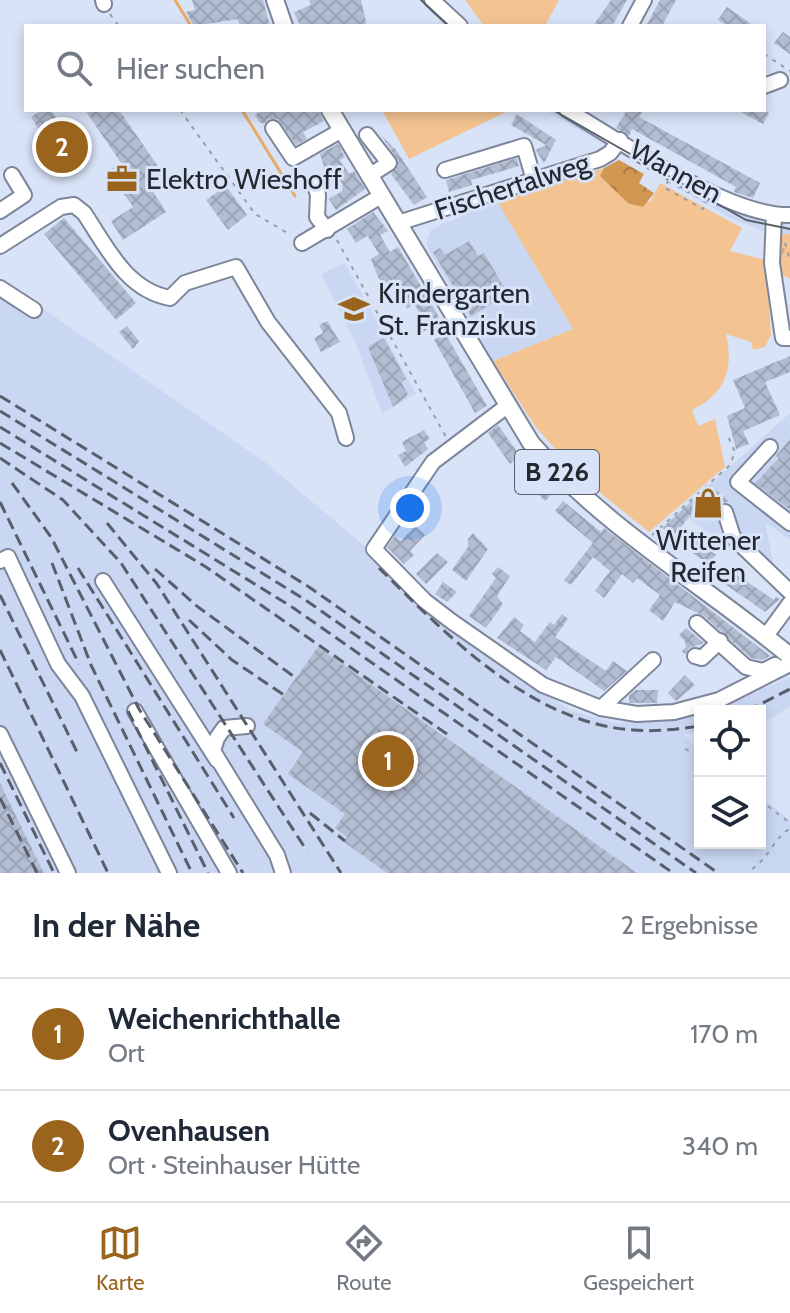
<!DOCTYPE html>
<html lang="de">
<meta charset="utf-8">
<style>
body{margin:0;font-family:Cabin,sans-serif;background:#f6f6f7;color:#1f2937}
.controls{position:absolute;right:24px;bottom:24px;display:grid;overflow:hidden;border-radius:0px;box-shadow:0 4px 12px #0003}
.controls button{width:72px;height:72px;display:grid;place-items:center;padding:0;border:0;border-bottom:2px solid #e0e1e3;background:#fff;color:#1f2937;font:40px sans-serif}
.you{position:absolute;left:410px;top:508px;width:28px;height:28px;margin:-20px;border:6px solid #fff;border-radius:50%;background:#1a73e8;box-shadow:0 0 0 12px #1a73e833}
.badge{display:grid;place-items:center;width:52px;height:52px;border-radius:50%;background:#9a641d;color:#fff;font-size:26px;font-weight:700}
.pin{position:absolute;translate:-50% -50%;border:4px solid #fff;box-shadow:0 2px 8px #0006}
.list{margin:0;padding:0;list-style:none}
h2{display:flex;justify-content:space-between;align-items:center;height:104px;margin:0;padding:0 32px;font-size:34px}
h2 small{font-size:26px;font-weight:400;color:#747a83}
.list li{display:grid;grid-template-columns:52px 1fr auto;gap:24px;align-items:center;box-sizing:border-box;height:112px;padding:0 32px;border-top:2px solid #e0e1e3}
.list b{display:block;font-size:30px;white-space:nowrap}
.list p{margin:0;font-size:26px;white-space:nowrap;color:#747a83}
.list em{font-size:26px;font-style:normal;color:#747a83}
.icon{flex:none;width:44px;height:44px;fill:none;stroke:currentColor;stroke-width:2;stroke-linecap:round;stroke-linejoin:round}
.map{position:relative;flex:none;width:790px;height:873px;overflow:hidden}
.search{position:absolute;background:#fff;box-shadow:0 4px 12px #0003;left:24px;right:24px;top:24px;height:88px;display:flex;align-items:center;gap:20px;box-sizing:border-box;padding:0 28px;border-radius:0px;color:#747a83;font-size:30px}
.sheet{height:328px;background:#fff}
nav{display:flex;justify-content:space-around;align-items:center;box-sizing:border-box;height:112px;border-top:2px solid #e0e1e3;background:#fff;font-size:22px;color:#747a83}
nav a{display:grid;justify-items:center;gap:4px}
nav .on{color:#9a641d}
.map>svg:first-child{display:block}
.built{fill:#c9d7f3}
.green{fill:#f3c491}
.forest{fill:url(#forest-crowns)}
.park{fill:url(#park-tufts)}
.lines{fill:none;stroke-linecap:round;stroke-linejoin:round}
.stream{stroke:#e7ab67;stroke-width:3}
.building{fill:url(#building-cross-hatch)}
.minor-casing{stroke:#7c8599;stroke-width:18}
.major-casing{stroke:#7c8599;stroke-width:20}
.path{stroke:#959eae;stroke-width:2;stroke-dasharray:4 6;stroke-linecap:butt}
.minor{stroke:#fff;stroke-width:14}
.major{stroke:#fff;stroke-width:16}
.tram{stroke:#585e6a;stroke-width:2}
.rail{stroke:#585e6a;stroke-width:3;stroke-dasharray:12 6;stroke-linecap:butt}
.labels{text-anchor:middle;stroke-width:6;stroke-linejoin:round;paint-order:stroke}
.shield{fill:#d8e3f8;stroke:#5a606c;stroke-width:2}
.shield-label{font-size:26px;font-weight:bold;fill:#242830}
.street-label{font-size:28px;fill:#242830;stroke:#d8e3f8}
.poi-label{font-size:28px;fill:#242830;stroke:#d8e3f8;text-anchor:start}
</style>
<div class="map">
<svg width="790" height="873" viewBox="0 0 790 873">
<defs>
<pattern id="forest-crowns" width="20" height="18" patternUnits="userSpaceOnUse" patternTransform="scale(2)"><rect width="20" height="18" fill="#d19652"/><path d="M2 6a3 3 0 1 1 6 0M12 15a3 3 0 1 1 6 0" fill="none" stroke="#a97a44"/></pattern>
<pattern id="park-tufts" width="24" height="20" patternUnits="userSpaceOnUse" patternTransform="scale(2)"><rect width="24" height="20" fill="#f3c491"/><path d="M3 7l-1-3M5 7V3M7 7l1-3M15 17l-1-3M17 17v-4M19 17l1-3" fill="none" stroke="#d0a87d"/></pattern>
<pattern id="building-cross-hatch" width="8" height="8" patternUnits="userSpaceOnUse" patternTransform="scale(2)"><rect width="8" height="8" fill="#b3bdd2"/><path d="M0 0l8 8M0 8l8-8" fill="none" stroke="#9aa2b5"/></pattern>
</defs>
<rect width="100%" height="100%" fill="#d8e3f8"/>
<g class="built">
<path d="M545,110H560L733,209L790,225V234L763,231L730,218Z"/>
<path d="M497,201L573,329L493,361L426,245L430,231L436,227Z"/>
<path d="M345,263L416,394L382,413L356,344L321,274Z"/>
<path d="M0,279L266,463L367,548L418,600L569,710L614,723L669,718L723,703L790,678V706L774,717L760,720V711H700V731L684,735L700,750V843H760V797L790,820V873H0Z"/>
<path d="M790,413V540L765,522L775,571L790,593L784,600L780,588L680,511Z"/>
</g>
<g class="green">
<path d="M465,0H559L545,26H484Z"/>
<path d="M382,110H510L409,159Z"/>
<path d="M604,168L600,176L650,202L660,183L742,228L730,251L766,260L771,335L765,347L753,350L751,342L726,334C734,370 725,394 692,410L698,426L715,419L725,467L649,532L579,476L535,426L493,361L573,329L497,201Z"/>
</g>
<path class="forest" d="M619,160L644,174L639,183L654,193L643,207L628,203L600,176L604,168Z"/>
<path class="park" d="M781,234H790V279L777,272Z"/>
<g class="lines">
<g class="stream">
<path d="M175,0L191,26"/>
<path d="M242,110L295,196"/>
</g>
</g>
<g class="building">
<path d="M192,0H263L270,26H240L238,19L194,26L186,12L195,10Z"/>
<path d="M309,0H361L366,22L365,26H300L294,12L311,5Z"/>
<path d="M611,0H627L612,26H593Z"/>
<path d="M660,0H676L662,26H646Z"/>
<path d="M727,7L754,26H728L718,20Z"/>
<path d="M783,32L790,37V54L774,43Z"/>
<path d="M42,110H51L81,158L64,169L31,117Z"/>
<path d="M85,110H119L162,172L147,182L166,212L123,240L111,221L133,207L108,171L121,163Z"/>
<path d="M262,110H318L324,121L303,132L307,139L296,145L278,119H268L264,124L259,122L255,115Z"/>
<path d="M627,110H643L639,117L760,183L753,198L734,192L736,187L632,129L629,136L616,128Z"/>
<path d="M737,110H764L769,113L763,124Z"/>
<path d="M517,114L556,140L544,163L536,150L546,145L511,125Z"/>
<path d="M380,134L396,150L427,197L414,205L391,174L399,161Z"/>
<path d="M338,144L345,157L340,160L349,174L354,171L365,189L336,210L329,199L342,191L343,185L334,171L328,167L325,169L320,154Z"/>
<path d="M517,158L519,166L471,180L472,185L449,192L446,180Z"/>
<path d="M226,186L247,215L228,230L206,200Z"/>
<path d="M373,212L388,231L380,235L390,252L398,247L439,317L423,333L419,326L425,322L414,304L407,309L393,279L383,285L378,277L371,259L379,254L371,241L367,236L356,243L347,229Z"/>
<path d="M64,218L136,303L116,320L44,234Z"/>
<path d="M469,241L478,256L484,253L508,294L471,316L433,252L440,248L445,255Z"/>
<path d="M327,321L340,342L321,352L314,338L323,333L319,325Z"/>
<path d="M127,326L139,341L133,349L119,332Z"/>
<path d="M445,333L487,406L475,413L434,340Z"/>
<path d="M384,338L406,379L401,382L408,395L393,407L368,347Z"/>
<path d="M790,356V372L765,382L780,415L743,431L749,444L736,449L727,416L745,408L733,380Z"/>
<path d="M498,425L520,456L510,464L488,433Z"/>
<path d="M424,430L430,439L424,442L428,449L405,467L398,455L406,451L402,442Z"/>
<path d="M790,439V510L755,483L779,458L776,456Z"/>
<path d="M529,465L554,492L545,501L519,474Z"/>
<path d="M710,485L729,501L718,505L713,516L698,505L681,527L716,555L708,565L662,528Z"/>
<path d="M563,501L601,532L604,528L770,656L762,660L751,658L704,616L675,602L663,621L649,610L660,595L637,578L633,583L622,574L604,598L595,591L610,571L593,557L571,585L564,580L593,543L555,511Z"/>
<path d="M415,526L425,535L410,551L414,555L404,564L387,547L395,536L401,541Z"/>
<path d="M473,533L488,549L466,581L452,570L468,547V539Z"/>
<path d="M437,553L448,562L426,584L416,574Z"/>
<path d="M498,567L510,576L497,596L503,604L486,628L469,616L496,578L492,574Z"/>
<path d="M727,568L774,600L776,597L780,599L765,612L719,580Z"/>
<path d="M443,582L457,592L447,602L435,594Z"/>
<path d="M562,614L568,619L555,637L606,671L613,661L627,671L604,691L556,657L546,670L497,638L514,617L524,625L520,631L535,642L550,622L554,625Z"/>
<path d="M686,628L704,643L689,648L685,654L682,651L686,647L685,641L679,635Z"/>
<path d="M318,647L637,873H387L344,842L347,837L335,828L345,814L288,774L303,752L263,724Z"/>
<path d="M685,675L695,685L676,701L668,693Z"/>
<path d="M635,690H658L657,703H629V696Z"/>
<path d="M0,783L30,845L44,873H0Z"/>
</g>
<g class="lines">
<g class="minor-casing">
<g id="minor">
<path d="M103,0L104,4"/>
<path d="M432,0L460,26"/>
<path d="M630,26L644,0"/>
<path d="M764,86L780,80"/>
<path d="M567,110C622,142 729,217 790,215"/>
<path d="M273,128L293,158L342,130"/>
<path d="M367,135L389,163L369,176"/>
<path d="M445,170L524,146L534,180"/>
<path d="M314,182L318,195L317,217L327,230"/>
<path d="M0,211L24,195L12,175"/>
<path d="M774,215L772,263L783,338H790"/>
<path d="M398,223L600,159L610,153L620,140"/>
<path d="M302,243L381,196"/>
<path d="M0,246L61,207L74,205L84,213C107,247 126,290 170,298L185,283L236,267L268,322L339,413L346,438"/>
<path d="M0,288L34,310"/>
<path d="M507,406L433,462L374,549L425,601L451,621L543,685L601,708L637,714L674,712L719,700L790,664"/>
<path d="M770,447L738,482L790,523"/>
<path d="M725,512L733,537L790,592"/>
<path d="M0,561L8,557L58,664L82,696L169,873"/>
<path d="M103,581L217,760"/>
<path d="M697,623L746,667L763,671L775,665"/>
<path d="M766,636L790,603"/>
<path d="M695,656L702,658L720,641"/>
<path d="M601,708L653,660"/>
<path d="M135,711L229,873"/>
<path d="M247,726L224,728L217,738L213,751L277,855L283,873"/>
<path d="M0,734L68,873"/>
</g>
</g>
<g class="major-casing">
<g id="major">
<path d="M275,0L284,26"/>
<path d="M330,110L531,443C605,528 704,585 790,656"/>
</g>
</g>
<g class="path">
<path d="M110,14L119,26"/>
<path d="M764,54L790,71"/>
<path d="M180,110L255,214L291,235"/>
<path d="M668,181L707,203L703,209L665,188Z"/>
<path d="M337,240L446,437"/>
<path d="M785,243L790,261"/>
<path d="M652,535L730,465L735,452L728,436"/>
<path d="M685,749L700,755"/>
<path d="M760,800L790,823"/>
<path d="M752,869C769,858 776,835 790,829"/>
</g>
<use href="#minor" class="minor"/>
<use href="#major" class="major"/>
<g class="tram">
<path d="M421,0L449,26"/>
<path d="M553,110L746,220L790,229"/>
</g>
<g class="rail">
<path d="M0,396L309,587L718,873"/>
<path d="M0,411L304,599L696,873"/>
<path d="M0,427L292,607L673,873"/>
<path d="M0,443L206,567L447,734"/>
<path d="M0,458L63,500L121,563L307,851"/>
<path d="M12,483L51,537L139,709L243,873"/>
<path d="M0,502L79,664"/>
<path d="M107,523L157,584L341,873"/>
<path d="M52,563L91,665L192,873"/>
<path d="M78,568L234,818"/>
<path d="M379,568C447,635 531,723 633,730C655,732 678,729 700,726"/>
<path d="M155,569L198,607L296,678"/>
<path d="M0,595L77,752"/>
<path d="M189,620L232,660L284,695"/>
<path d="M0,650L108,873"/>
<path d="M128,711L208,873"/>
<path d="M747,711L790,689"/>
<path d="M0,763L54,873"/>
<path d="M0,798L37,873"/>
<path d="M310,813L345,841"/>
</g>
</g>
<defs>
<g id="office-bare" transform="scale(2.4)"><path d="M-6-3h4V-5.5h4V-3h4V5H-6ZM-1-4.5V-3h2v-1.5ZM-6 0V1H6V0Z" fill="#9a641d" stroke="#d8e3f8" stroke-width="2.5" paint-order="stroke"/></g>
<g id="school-bare" transform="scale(2.4)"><path d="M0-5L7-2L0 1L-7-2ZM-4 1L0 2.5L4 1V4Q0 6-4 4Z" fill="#9a641d" stroke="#d8e3f8" stroke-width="2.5" paint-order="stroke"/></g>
<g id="shop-bare" transform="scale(2.4)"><path d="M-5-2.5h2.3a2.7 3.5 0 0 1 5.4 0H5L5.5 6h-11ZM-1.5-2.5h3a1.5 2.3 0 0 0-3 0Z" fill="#9a641d" stroke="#d8e3f8" stroke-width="2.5" paint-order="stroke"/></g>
</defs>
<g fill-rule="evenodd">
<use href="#office-bare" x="122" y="179"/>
<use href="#school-bare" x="354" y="309"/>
<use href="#shop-bare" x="708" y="503"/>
</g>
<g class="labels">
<rect class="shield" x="515" y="450" width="84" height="44" rx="6"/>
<g class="shield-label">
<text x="557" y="481">B 226</text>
</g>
<g class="street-label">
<text transform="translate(676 171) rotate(29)" y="10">Wannen</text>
<text transform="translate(512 186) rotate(-18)" y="10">Fischertalweg</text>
</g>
<g class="poi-label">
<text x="146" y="189">Elektro Wieshoff</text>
<text x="378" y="303">Kindergarten<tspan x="378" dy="32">St. Franziskus</tspan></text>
<text x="708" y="550" text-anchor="middle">Wittener<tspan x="708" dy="32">Reifen</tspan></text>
</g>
</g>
</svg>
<div class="controls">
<button><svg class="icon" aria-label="locate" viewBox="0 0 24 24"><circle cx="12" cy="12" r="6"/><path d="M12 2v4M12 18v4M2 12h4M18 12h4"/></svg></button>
<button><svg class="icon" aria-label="layers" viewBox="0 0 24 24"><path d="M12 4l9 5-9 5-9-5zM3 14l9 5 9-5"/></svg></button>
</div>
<div class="you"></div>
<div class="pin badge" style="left:388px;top:761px">1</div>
<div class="pin badge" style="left:62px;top:147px">2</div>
<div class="search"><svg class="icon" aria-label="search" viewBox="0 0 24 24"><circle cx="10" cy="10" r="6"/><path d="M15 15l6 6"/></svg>Hier suchen</div>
</div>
<section class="sheet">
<h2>In der Nähe<small>2 Ergebnisse</small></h2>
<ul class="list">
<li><span class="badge">1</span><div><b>Weichenrichthalle</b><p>Ort</p></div><em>170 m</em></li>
<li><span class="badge">2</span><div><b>Ovenhausen</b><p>Ort · Steinhauser Hütte</p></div><em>340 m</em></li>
</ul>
</section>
<nav>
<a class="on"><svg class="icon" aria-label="map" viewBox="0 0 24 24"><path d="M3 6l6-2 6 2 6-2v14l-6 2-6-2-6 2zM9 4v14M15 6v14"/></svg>Karte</a>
<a><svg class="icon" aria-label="directions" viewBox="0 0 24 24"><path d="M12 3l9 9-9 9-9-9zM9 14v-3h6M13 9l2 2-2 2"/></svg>Route</a>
<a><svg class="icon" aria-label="saved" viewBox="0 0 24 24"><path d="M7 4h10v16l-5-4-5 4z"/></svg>Gespeichert</a>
</nav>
